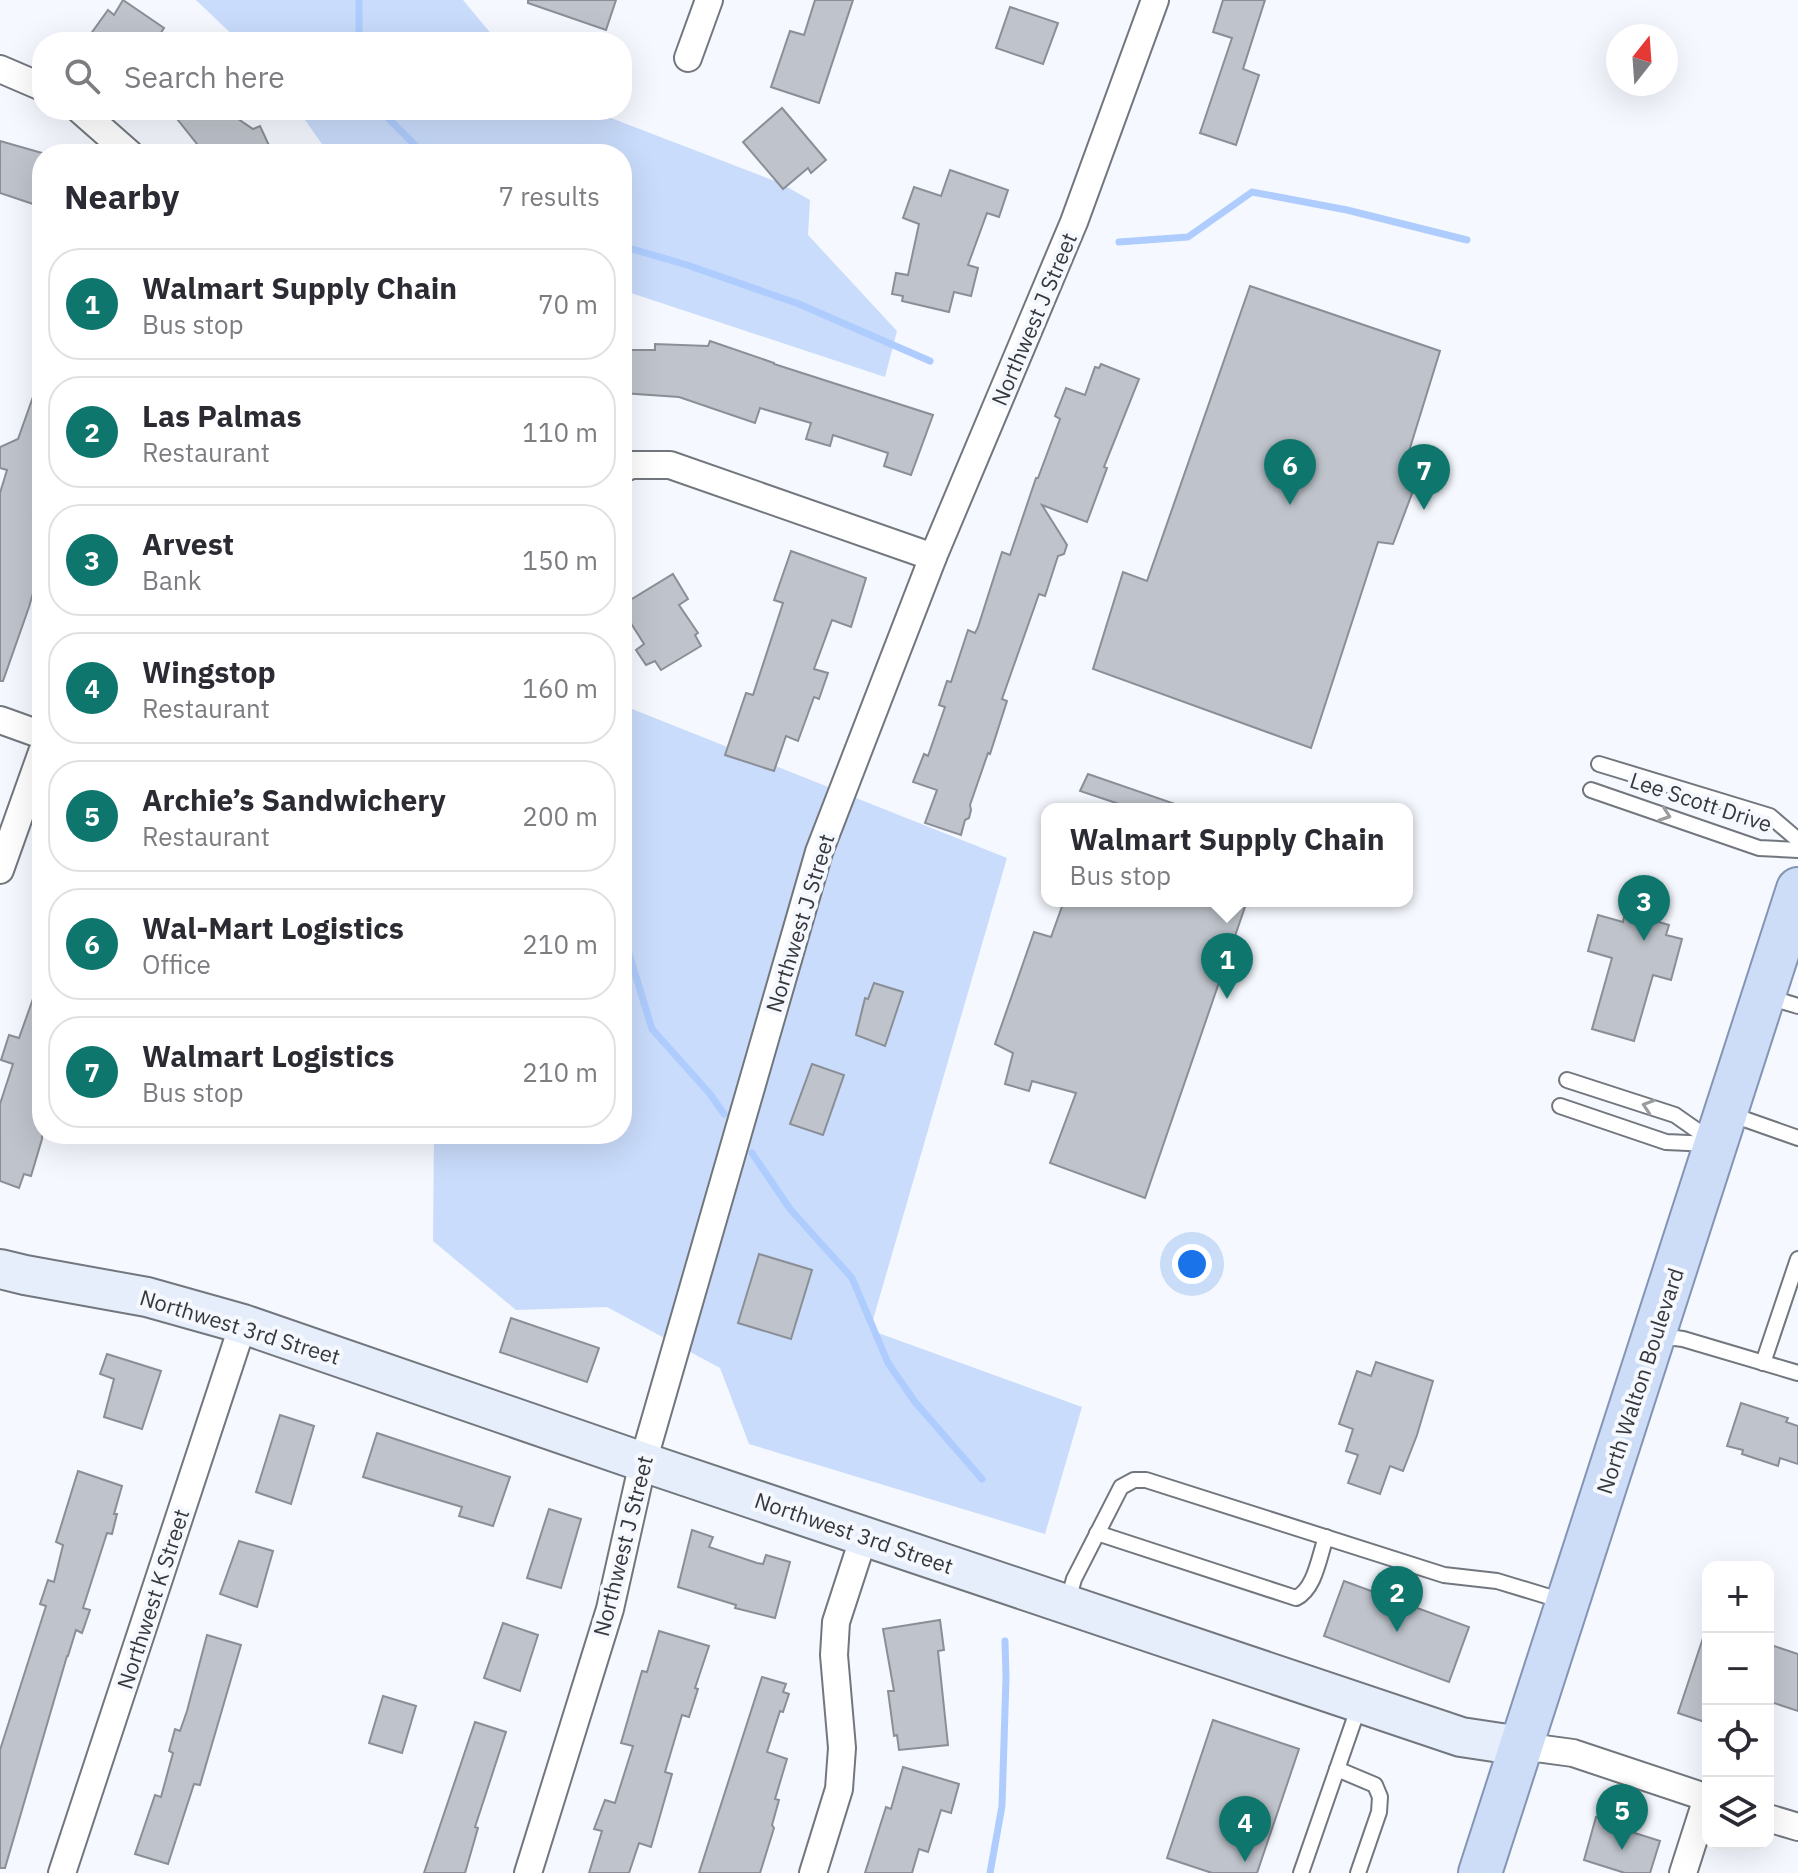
<!DOCTYPE html>
<meta charset="utf-8">
<style>
body{margin:0;font-family:"IBM Plex Sans",sans-serif;background:#f2f2f3;color:#2b2b33}
.controls{position:absolute;right:24px;bottom:24px;display:grid;overflow:hidden;border-radius:16px;box-shadow:0 8px 32px #0002}
.controls button{width:72px;height:72px;display:grid;place-items:center;padding:0;border:0;border-bottom:2px solid #e1e1e2;background:#fff;color:#2b2b33;font:40px sans-serif}
.compass{position:absolute;left:1606px;top:24px;width:72px;height:72px;border-radius:50%;background:#fff;box-shadow:0 8px 32px #0002;rotate:17deg}
.you{position:absolute;left:1192px;top:1264px;width:28px;height:28px;margin:-20px;border:6px solid #fff;border-radius:50%;background:#1a73e8;box-shadow:0 0 0 12px #1a73e833}
.badge{display:grid;place-items:center;width:52px;height:52px;border-radius:50%;background:#0f766e;color:#fff;font-size:26px;font-weight:700}
.pin{position:absolute;translate:-50% -66px;filter:drop-shadow(0 2px 4px #0008)}
.pin::after{content:'';position:absolute;top:42px;width:28px;height:24px;background:inherit;clip-path:polygon(0 0,100% 0,50% 100%)}
.popup{position:absolute;left:1041px;top:803px;width:372px;height:104px;box-sizing:border-box;display:grid;place-content:center;border-radius:16px;background:#fff;filter:drop-shadow(0 2px 6px #0005);font-size:26px;white-space:nowrap;color:#7c7c81}
.popup b{font-size:30px;color:#2b2b33}
.popup::after{content:'';position:absolute;left:50%;top:100%;margin-left:-16px;border:16px solid transparent;border-top-color:#fff}
.list{margin:0;padding:0;list-style:none}
h2{display:flex;justify-content:space-between;align-items:center;height:104px;margin:0;padding:0 32px;font-size:34px}
h2 small{font-size:26px;font-weight:400;color:#7c7c81}
.list li{display:grid;grid-template-columns:52px 1fr auto;gap:24px;align-items:center;box-sizing:border-box;height:112px;margin:0 16px 16px;padding:0 16px;border:2px solid #e1e1e2;border-radius:32px}
.list b{display:block;font-size:30px;white-space:nowrap}
.list p{margin:0;font-size:26px;white-space:nowrap;color:#7c7c81}
.list em{font-size:26px;font-style:normal;color:#7c7c81}
.icon{flex:none;width:44px;height:44px;fill:none;stroke:currentColor;stroke-width:2;stroke-linecap:round;stroke-linejoin:round}
.map{position:relative;flex:none;width:1798px;height:1873px;overflow:hidden}
.search{position:absolute;background:#fff;box-shadow:0 8px 32px #0002;left:32px;top:32px;width:600px;height:88px;display:flex;align-items:center;gap:20px;box-sizing:border-box;padding:0 28px;border-radius:32px;color:#7c7c81;font-size:30px}
.panel{position:absolute;background:#fff;box-shadow:0 8px 32px #0002;left:32px;top:144px;width:600px;height:1000px;border-radius:32px}
.map>svg:first-child{display:block}
.green{fill:#c9dcfb}
.lines{fill:none;stroke-linecap:round;stroke-linejoin:round}
.stream{stroke:#aecdfe;stroke-width:7}
.building{fill:#bfc4cc;stroke:#8a8f97;stroke-width:2}
.lane-casing{stroke:#72777e;stroke-width:18}
.street-casing{stroke:#72777e;stroke-width:30}
.secondary-casing{stroke:#72777e;stroke-width:42}
.primary-casing{stroke:#8395b2;stroke-width:46}
.lane{stroke:#fff;stroke-width:14}
.street{stroke:#fff;stroke-width:26}
.secondary{stroke:#e6eefb;stroke-width:38}
.primary{stroke:#cdddf7;stroke-width:42}
.oneway{stroke:#9a9c9d}
.labels{text-anchor:middle;stroke-width:8;stroke-linejoin:round;paint-order:stroke}
.street-label{font-size:22px;fill:#36383b;stroke:#f5f8fe}
</style>
<div class="map">
<svg width="1798" height="1873" viewBox="0 0 1798 1873">
<rect width="100%" height="100%" fill="#f5f8fe"/>
<g class="green">
<path d="M196,0H463L498,42H240Z"/>
<path d="M298,110H590L780,183L810,200L808,235L897,331L885,377L622,290V154H329Z"/>
<path d="M622,705L1007,858L870,1330L1082,1407L1045,1534L749,1444L720,1368L607,1307L516,1310L433,1241L434,1134H622Z"/>
</g>
<g class="lines">
<g class="stream">
<path d="M359,42V0"/>
<path d="M380,110L424,154"/>
<path d="M1119,242L1188,237L1252,192L1347,210L1467,240"/>
<path d="M622,246L687,265L799,304L930,361"/>
<path d="M622,931L652,1029L710,1094L724,1114"/>
<path d="M752,1153L790,1209L852,1278L888,1363L915,1402L982,1479"/>
<path d="M990,1873L1002,1806L1006,1678L1005,1641"/>
</g>
</g>
<g class="building">
<path d="M123,0L164,28L155,42H85L108,10L114,15Z"/>
<path d="M528,0H616L606,30L528,3Z"/>
<path d="M815,0H853L819,103L771,87L790,31L804,35Z"/>
<path d="M1223,0H1265L1243,69L1259,75L1236,145L1200,133L1232,38L1213,32Z"/>
<path d="M1010,7L1058,23L1043,64L996,48Z"/>
<path d="M782,108L826,160L811,173L808,168L783,189L743,142Z"/>
<path d="M170,110H225L253,129L260,126L273,154H205Z"/>
<path d="M0,141L42,153L37,167L42,169V207L0,193Z"/>
<path d="M950,170L1008,190L999,217L987,213L968,265L978,268L971,296L954,292L949,312L902,301L903,296L892,294L896,273L908,275L919,224L903,218L914,187L941,196Z"/>
<path d="M1250,286L1440,351L1406,461L1422,467L1393,544L1378,542L1311,748L1093,669L1123,572L1147,581Z"/>
<path d="M710,341L774,363V364L933,415L911,475L884,466L888,453L833,435L830,446L806,439L811,423L760,408L755,423L679,397L622,393V350H655V344L708,346Z"/>
<path d="M1101,364L1139,379L1104,467L1107,468L1087,522L1042,505L1067,545L1064,554L1058,556L1045,596L1039,594L1002,699L1007,701L990,754L988,753L970,805L971,810L969,818L965,820L961,835L925,823L937,790L913,782L924,754L928,756L945,707L939,705L947,681L951,682L968,630L975,633L978,627L1002,552L1010,555L1036,478H1038L1060,419L1055,416L1066,388L1085,395L1095,367L1099,368Z"/>
<path d="M39,380H42V491L33,519L42,522V535L35,555L42,558V562L29,607L3,681H0V493L7,470L0,468V447L18,439Z"/>
<path d="M791,551L866,578L851,627L832,620L814,669L828,673L819,699L814,697L798,741L786,736L774,771L725,755L746,693L753,695L783,603L774,600Z"/>
<path d="M673,574L688,599L679,605L698,633L695,635L701,646L661,670L655,661L646,665L636,650L644,644L622,609V605Z"/>
<path d="M1088,774L1181,806L1180,809H1121L1122,805L1080,791Z"/>
<path d="M1064,901H1247L1145,1198L1050,1163L1076,1093L1032,1081L1029,1091L1005,1084L1013,1053L995,1044L1034,932L1051,937Z"/>
<path d="M1625,912L1669,925L1666,935L1682,939L1671,980L1653,975L1634,1041L1592,1029L1612,958L1588,951L1598,915L1623,922Z"/>
<path d="M39,982L42,983V1139L31,1176L24,1174L19,1188L0,1181V1104L13,1064L1,1060L9,1035L19,1038Z"/>
<path d="M874,983L903,992L885,1046L856,1035L865,998L868,999Z"/>
<path d="M812,1064L844,1075L823,1135L790,1124Z"/>
<path d="M759,1254L812,1270L791,1339L738,1323Z"/>
<path d="M511,1318L599,1348L587,1382L500,1352Z"/>
<path d="M107,1354L161,1371L142,1429L104,1417L114,1379L100,1374Z"/>
<path d="M1376,1362L1433,1381L1417,1435L1403,1471L1390,1466L1380,1494L1348,1483L1358,1455L1346,1451L1353,1429L1339,1424L1357,1371L1371,1376Z"/>
<path d="M1741,1403L1788,1418L1786,1422L1798,1426V1464L1780,1458L1778,1466L1742,1454L1743,1450L1727,1446Z"/>
<path d="M280,1415L314,1426L291,1504L256,1492Z"/>
<path d="M377,1433L510,1477L493,1526L459,1516L462,1507L363,1477Z"/>
<path d="M78,1471L122,1486L114,1514H117L112,1534L107,1533L83,1608L90,1610L82,1633L76,1630L68,1656H67L5,1868H0V1750L46,1606L40,1604L48,1580L54,1582L63,1545L56,1542Z"/>
<path d="M549,1509L581,1519L561,1588L527,1578Z"/>
<path d="M692,1530L713,1537L709,1547L757,1563L763,1564L766,1555L790,1562L775,1618L735,1608L736,1605L678,1587Z"/>
<path d="M239,1541L273,1551L257,1607L220,1594Z"/>
<path d="M1344,1581L1469,1627L1449,1682L1324,1636Z"/>
<path d="M940,1620L944,1650L938,1651L948,1745L899,1750L897,1735L894,1736L888,1691H894L883,1629Z"/>
<path d="M503,1623L538,1635L520,1691L484,1678Z"/>
<path d="M659,1631L709,1646L695,1688L698,1689L689,1717L682,1715L665,1772L672,1774L651,1847L639,1843L629,1873H589L602,1831L594,1829L605,1800L615,1803L633,1746L621,1743L642,1671L647,1672Z"/>
<path d="M207,1635L241,1645L200,1785L194,1784L168,1864L135,1854L155,1795L161,1797L173,1753L169,1751L175,1729L180,1731L187,1711Z"/>
<path d="M1704,1635H1708V1723L1678,1713Z"/>
<path d="M1768,1644L1798,1654V1711L1768,1701Z"/>
<path d="M762,1677L786,1684L783,1692L789,1694L783,1712L780,1711L767,1752L787,1759L775,1799L779,1800L772,1825L774,1828L760,1873H699Z"/>
<path d="M383,1696L416,1706L402,1753L369,1743Z"/>
<path d="M1213,1720L1299,1749L1257,1873H1212L1167,1858Z"/>
<path d="M475,1722L506,1732L475,1827L478,1828L465,1873H424Z"/>
<path d="M903,1767L959,1784L951,1813L941,1810L928,1852L919,1849L912,1873H865L886,1807L891,1809Z"/>
<path d="M1596,1817L1624,1825L1622,1829L1660,1841L1650,1873H1625L1584,1860Z"/>
</g>
<g class="lines">
<g class="lane-casing">
<g id="lane">
<path d="M1599,764L1770,816L1798,840"/>
<path d="M1591,790L1759,848L1798,850"/>
<path d="M1768,997L1798,1006"/>
<path d="M1567,1080L1675,1115L1712,1141"/>
<path d="M1560,1106L1666,1142L1711,1144"/>
<path d="M1730,1114L1798,1138"/>
<path d="M1659,1336L1683,1339L1798,1373"/>
<path d="M1763,1363L1798,1259"/>
<path d="M1097,1533L1296,1598C1315,1589 1319,1557 1326,1537"/>
<path d="M1067,1604L1074,1579L1121,1487L1134,1480H1146L1444,1575L1497,1581L1563,1601"/>
<path d="M1337,1769L1375,1785L1380,1797L1379,1812L1358,1873"/>
<path d="M1301,1873L1360,1703"/>
</g>
</g>
<g class="street-casing">
<g id="street">
<path d="M688,58L709,0"/>
<path d="M0,69L42,87"/>
<path d="M80,110L130,154"/>
<path d="M622,469L632,465H670L933,557"/>
<path d="M0,720L42,735"/>
<path d="M0,870L42,752"/>
<path d="M1521,1746L1573,1753L1708,1798"/>
<path d="M1768,1818L1798,1827"/>
<path d="M62,1873L243,1324"/>
<path d="M528,1873L610,1609L643,1462L819,852L933,557L1074,222L1155,0"/>
<path d="M813,1873L839,1789L842,1748L834,1655L836,1622L864,1536"/>
<path d="M1683,1873L1707,1798"/>
</g>
</g>
<g class="secondary-casing">
<path id="secondary" d="M0,1269L25,1275L147,1297L243,1324L643,1462L1461,1737L1521,1746"/>
</g>
<g class="primary-casing">
<path id="primary" d="M1480,1873L1798,889"/>
</g>
<use href="#lane" class="lane"/>
<use href="#street" class="street"/>
<use href="#secondary" class="secondary"/>
<use href="#primary" class="primary"/>
</g>
<defs><path id="oneway-chevron" d="M-2-3.5L2.5 0L-2 3.5" fill="none" stroke-width="1.6" stroke-linecap="round" stroke-linejoin="round" transform="scale(2)"/></defs>
<g class="oneway">
<use href="#oneway-chevron" transform="translate(1665 815) rotate(19)"/>
<use href="#oneway-chevron" transform="translate(1648 1106) rotate(-162)"/>
</g>
<g class="labels">
<g class="street-label">
<text transform="translate(1034 319) rotate(-67)" y="8">Northwest J Street</text>
<text transform="translate(1701 802) rotate(18)" y="8">Lee Scott Drive</text>
<text transform="translate(800 923) rotate(-73)" y="8">Northwest J Street</text>
<text transform="translate(240 1327) rotate(17)" y="8">Northwest 3rd Street</text>
<text transform="translate(1640 1381) rotate(-72)" y="8">North Walton Boulevard</text>
<text transform="translate(854 1533) rotate(19)" y="8">Northwest 3rd Street</text>
<text transform="translate(623 1546) rotate(-76)" y="8">Northwest J Street</text>
<text transform="translate(153 1599) rotate(-72)" y="8">Northwest K Street</text>
</g>
</g>
</svg>
<div class="controls">
<button>+</button>
<button>−</button>
<button><svg class="icon" aria-label="locate" viewBox="0 0 24 24"><circle cx="12" cy="12" r="6"/><path d="M12 2v4M12 18v4M2 12h4M18 12h4"/></svg></button>
<button><svg class="icon" aria-label="layers" viewBox="0 0 24 24"><path d="M12 4l9 5-9 5-9-5zM3 14l9 5 9-5"/></svg></button>
</div>
<svg class="compass" viewBox="-18 -18 36 36"><path d="M0-13l5 13h-10z" fill="#e53935"/><path d="M0 13l5-13h-10z" fill="#7c7c81"/></svg>
<div class="you"></div>
<div class="pin badge" style="left:1227px;top:999px">1</div>
<div class="popup"><b>Walmart Supply Chain</b>Bus stop</div>
<div class="pin badge" style="left:1397px;top:1632px">2</div>
<div class="pin badge" style="left:1644px;top:941px">3</div>
<div class="pin badge" style="left:1245px;top:1862px">4</div>
<div class="pin badge" style="left:1622px;top:1850px">5</div>
<div class="pin badge" style="left:1290px;top:505px">6</div>
<div class="pin badge" style="left:1424px;top:510px">7</div>
<div class="search"><svg class="icon" aria-label="search" viewBox="0 0 24 24"><circle cx="10" cy="10" r="6"/><path d="M15 15l6 6"/></svg>Search here</div>
<section class="panel">
<h2>Nearby<small>7 results</small></h2>
<ul class="list">
<li><span class="badge">1</span><div><b>Walmart Supply Chain</b><p>Bus stop</p></div><em>70 m</em></li>
<li><span class="badge">2</span><div><b>Las Palmas</b><p>Restaurant</p></div><em>110 m</em></li>
<li><span class="badge">3</span><div><b>Arvest</b><p>Bank</p></div><em>150 m</em></li>
<li><span class="badge">4</span><div><b>Wingstop</b><p>Restaurant</p></div><em>160 m</em></li>
<li><span class="badge">5</span><div><b>Archie’s Sandwichery</b><p>Restaurant</p></div><em>200 m</em></li>
<li><span class="badge">6</span><div><b>Wal-Mart Logistics</b><p>Office</p></div><em>210 m</em></li>
<li><span class="badge">7</span><div><b>Walmart Logistics</b><p>Bus stop</p></div><em>210 m</em></li>
</ul>
</section>
</div>
